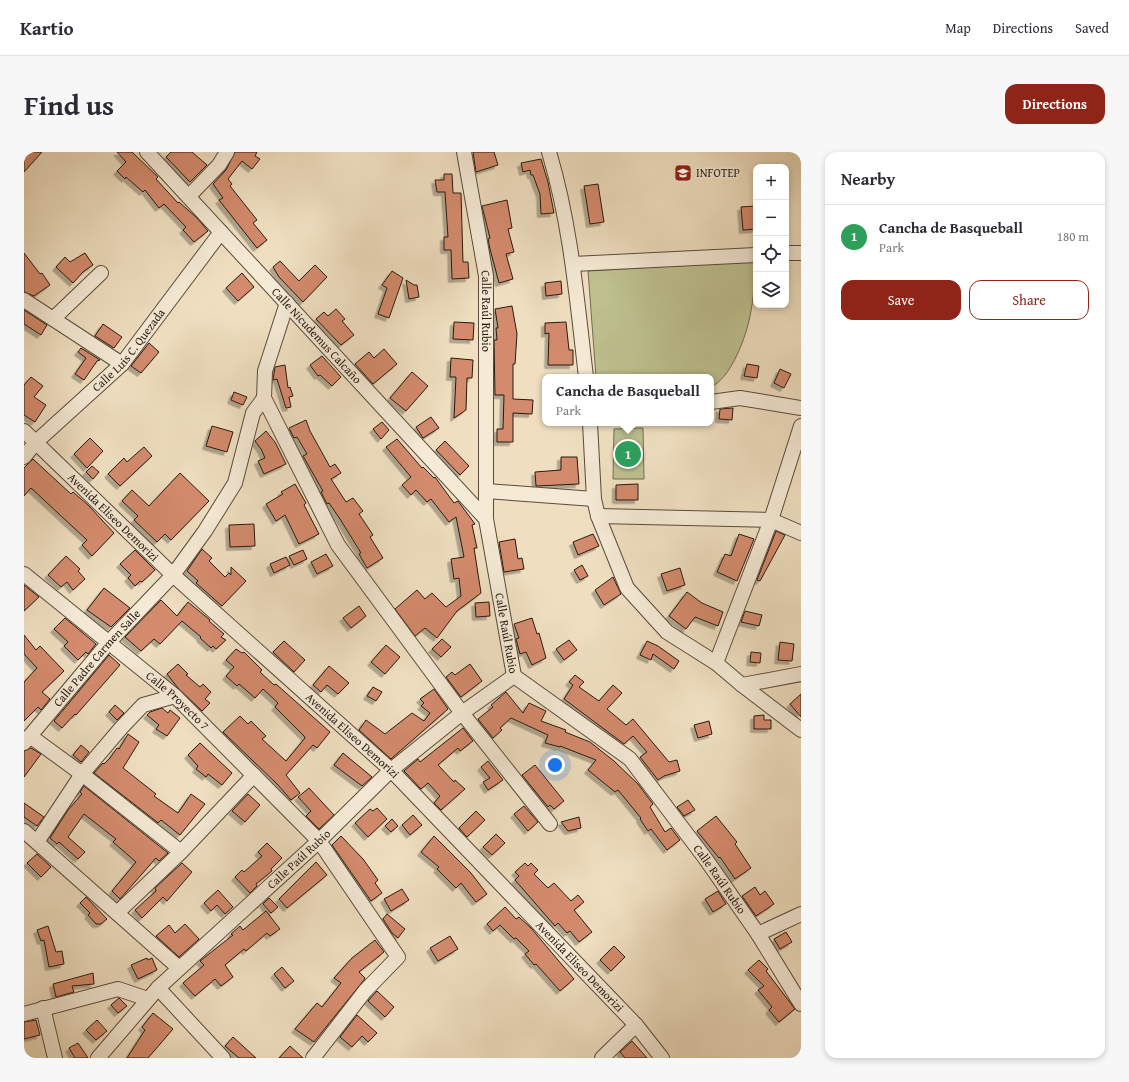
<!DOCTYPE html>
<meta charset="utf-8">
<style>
body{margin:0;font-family:"Gentium Book Plus",serif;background:#f7f7f7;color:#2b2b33}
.controls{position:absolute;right:12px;top:12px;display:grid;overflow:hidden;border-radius:8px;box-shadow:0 2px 6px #0003}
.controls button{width:36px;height:36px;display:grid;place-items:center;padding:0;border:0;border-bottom:1px solid #e1e1e2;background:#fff;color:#2b2b33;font:20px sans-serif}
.you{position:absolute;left:531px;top:613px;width:14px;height:14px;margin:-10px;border:3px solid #fff;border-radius:50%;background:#1a73e8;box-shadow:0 0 0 6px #1a73e833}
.badge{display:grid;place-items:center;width:26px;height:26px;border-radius:50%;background:#8f2418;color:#fff;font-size:13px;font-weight:700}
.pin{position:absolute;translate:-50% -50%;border:2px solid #fff;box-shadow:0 1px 4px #0006}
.popup{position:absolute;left:518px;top:222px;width:172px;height:52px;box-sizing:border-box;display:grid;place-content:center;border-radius:8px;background:#fff;filter:drop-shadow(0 1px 3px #0005);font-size:13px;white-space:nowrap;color:#7c7c81}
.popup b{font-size:15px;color:#2b2b33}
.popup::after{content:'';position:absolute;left:50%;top:100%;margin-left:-8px;border:8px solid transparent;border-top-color:#fff}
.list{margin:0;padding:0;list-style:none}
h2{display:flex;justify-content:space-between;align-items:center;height:52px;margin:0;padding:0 16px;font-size:17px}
h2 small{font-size:13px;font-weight:400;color:#7c7c81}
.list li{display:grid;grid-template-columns:26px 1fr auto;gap:12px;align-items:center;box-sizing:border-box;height:64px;padding:0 16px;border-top:1px solid #e1e1e2}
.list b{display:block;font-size:15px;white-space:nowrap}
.list p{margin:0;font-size:13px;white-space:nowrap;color:#7c7c81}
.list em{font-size:13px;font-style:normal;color:#7c7c81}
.actions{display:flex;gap:8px;padding:12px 16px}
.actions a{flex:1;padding:9px 0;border:1px solid #8f2418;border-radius:12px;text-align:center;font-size:14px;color:#8f2418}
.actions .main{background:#8f2418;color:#fff}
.icon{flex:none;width:22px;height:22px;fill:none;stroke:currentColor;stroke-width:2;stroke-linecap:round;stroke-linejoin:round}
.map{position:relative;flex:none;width:777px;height:906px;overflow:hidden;border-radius:12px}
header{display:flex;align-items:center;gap:24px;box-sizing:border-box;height:56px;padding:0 20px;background:#fff;border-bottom:1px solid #e1e1e2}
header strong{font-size:19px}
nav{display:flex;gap:22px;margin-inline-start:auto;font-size:14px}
.intro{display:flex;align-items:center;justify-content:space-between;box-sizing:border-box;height:96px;padding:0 24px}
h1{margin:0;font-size:28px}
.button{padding:10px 18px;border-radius:12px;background:#8f2418;color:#fff;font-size:14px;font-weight:700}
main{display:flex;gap:24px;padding:0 24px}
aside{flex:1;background:#fff;border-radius:12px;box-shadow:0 2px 6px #0003}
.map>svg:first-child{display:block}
.green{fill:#bec08f;stroke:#736d4f}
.building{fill:#d48b6d;stroke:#281a0f;filter:url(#shadow)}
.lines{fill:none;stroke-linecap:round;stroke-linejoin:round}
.minor-casing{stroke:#5a4b3b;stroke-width:16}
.minor{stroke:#f5ead6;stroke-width:14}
.labels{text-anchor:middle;stroke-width:3;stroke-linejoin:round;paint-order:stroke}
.poi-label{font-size:12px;fill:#281a0f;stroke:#f5ead6;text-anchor:start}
.street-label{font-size:12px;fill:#281a0f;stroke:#f5ead6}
</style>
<header>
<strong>Kartio</strong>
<nav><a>Map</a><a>Directions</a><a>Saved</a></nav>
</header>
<div class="intro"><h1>Find us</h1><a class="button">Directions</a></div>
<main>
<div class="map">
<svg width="777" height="906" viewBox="0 0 777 906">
<defs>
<filter id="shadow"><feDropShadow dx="-3.5" dy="3.5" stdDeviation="0" flood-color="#0004"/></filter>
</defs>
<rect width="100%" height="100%" fill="#efdfc0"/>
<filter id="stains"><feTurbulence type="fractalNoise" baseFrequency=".005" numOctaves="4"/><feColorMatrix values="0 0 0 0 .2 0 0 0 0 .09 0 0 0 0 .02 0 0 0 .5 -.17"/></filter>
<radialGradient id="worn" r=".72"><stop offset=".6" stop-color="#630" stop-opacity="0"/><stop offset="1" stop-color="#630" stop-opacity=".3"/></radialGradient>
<g class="green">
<path d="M731,109C730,127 730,147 726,164C722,185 707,226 687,235V225H572L564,119Z"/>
<path d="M619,276L620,327H589L590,277Z"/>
</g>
<g class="building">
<path d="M0,0H18L0,20Z"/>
<path d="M93,0H108L134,25L132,27L154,51L155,50L173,66L184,79L170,90L159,78L162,75L140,52L135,56L121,38L119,40L102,25L101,27L93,19L102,10Z"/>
<path d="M147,0H168L183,13L166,30L142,5Z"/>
<path d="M211,0H233L231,4L236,7L228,17L218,9L204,27L208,32L206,34L233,68L229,71L243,88L233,96L195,48L199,46L189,32L202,18Z"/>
<path d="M449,0H470L474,13L452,20Z"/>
<path d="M517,7L524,30L530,61L517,62L516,42L509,23H507L506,18L499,20L497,11Z"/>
<path d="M420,22H428L429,41H437L439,110H444L445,126L428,127L427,98H420V85H424L421,40H413L411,28H420Z"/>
<path d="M574,32L580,70L566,72L560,34Z"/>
<path d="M483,48L488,76L484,77L490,100L482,102L489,127L475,131L466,97L464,87L466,86L458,54Z"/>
<path d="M732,54V77L719,78L717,55Z"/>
<path d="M0,101L16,122L18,121L26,133L10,144L0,140Z"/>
<path d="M61,101L69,113L60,119L49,131L32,115L41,105L46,110Z"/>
<path d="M256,109L275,129L291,113L303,125L279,150L255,125L249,115Z"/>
<path d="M368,119L379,126L365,166L354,162L363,136L358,133Z"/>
<path d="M218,121L230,135L214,149L202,136Z"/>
<path d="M382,128L390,133H393L395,145L385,147Z"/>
<path d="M537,129L538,142L522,144L521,131Z"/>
<path d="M488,154L493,182L491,212H489V247L509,248L508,262L489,261V290H473V277H479L480,243H471L470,188H473L472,176H474L471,157Z"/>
<path d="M312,157L321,167L318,169L330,183L317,193L292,167L300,160L304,164Z"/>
<path d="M0,158L23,173L17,183L0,172Z"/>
<path d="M430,170L450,171L449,188L429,187Z"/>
<path d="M542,170L545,198H549V213H524L525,181L521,182V171Z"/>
<path d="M79,172L98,185L90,196L71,184Z"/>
<path d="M125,191L135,200L117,221L107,214Z"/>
<path d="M57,196L76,208L73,209L60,228L51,222L62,206L54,200Z"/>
<path d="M360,197L373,212L349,232L331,212L345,200L350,206Z"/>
<path d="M298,204L317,225L308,234L296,223L294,224L286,213Z"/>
<path d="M427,206L449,208L448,226H443L442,258L430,266L432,225H426Z"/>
<path d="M723,212L735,214L733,226L720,224Z"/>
<path d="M261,213L264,236L266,235L269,244L265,245L267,255L262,256L253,227L249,228L251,215Z"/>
<path d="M756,217L767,222L760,236L750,231Z"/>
<path d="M388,220L404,234L382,259L366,246Z"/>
<path d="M7,225L19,234L10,245L22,253L11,270L0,263V233Z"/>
<path d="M210,240L223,245L219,253L207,248Z"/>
<path d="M709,256L708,268L695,267L696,257Z"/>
<path d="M407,265L415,276L399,286L392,275Z"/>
<path d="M282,268L286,279L306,315L311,312L317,321L307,327L322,350L329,346L339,359L335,362L349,383L346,385L359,406L343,416L335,402L337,401L316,367L305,351L303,352L297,340L299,339L279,304L283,302L273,285L270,286L265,276Z"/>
<path d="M358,270L365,278L357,287L349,277Z"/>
<path d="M188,274L209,280L203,300L182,294Z"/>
<path d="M242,279L251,290L262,312L240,322L234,309L241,306L237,297L231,289Z"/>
<path d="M66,286L79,299L63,316L50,302Z"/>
<path d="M373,287L398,316L399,315L410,326L411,325L430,351L434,349L451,372L448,373L453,396H450L457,441L433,459L413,486L401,476L391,484L371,457L393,438L401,447L408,441L422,455L437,444L435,426L430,427L427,407L440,405L432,365L425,370L407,347L403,350L392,338L387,343L378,333L387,325L362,295Z"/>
<path d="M421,289L445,314L436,323L412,298Z"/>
<path d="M120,295L128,304L96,334L84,322L100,306L103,310Z"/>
<path d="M537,305H553L555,332L512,334L511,320L537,318Z"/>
<path d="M9,307L47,342L49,340L65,354L90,381L68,404L58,393L63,388L7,336L0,344V316Z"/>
<path d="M68,314L75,320L69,327L62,320Z"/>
<path d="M156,321L185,349L147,388L141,382L133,390L110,368L114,364L98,349L108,338L125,354Z"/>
<path d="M271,332L282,351L280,353L295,382L275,392L261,363L252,369L242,352L259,342L257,340Z"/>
<path d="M614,332V348H592V333Z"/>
<path d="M230,372L231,394L206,395L205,373Z"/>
<path d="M752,379L761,383L736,429L733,428Z"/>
<path d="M569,382L575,394L554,403L549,390Z"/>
<path d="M715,382L730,387L713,429L693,420L701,402L707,404Z"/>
<path d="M491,387L494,407L498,406L500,417L480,420L475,390Z"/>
<path d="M178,397L188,406L185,409L201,425L205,421L207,423V415L222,429L198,454L172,431L174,429L163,419Z"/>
<path d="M111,398L131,418L118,430L116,429L111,434L104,426L107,423L96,412Z"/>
<path d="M279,398L283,407L270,413L265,404Z"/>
<path d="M302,402L309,414L293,422L287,410Z"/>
<path d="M42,404L56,417L54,419L61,427L49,438L43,430L37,435L24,423Z"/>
<path d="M262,405L266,413L250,421L246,412Z"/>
<path d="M558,413L564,424L556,428L550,418Z"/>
<path d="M656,416L661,433L643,439L637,422Z"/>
<path d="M589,425L597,442L580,453L571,438Z"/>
<path d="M0,433L15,445L0,459Z"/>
<path d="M80,436L106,456L87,475L63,458Z"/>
<path d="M663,440L678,451L699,460L694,474L671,465L662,477L645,464Z"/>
<path d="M137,448L153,464L164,450L186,468L185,469L200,482L197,485L202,488L192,497L189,494L187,496L176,486L177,485L158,469L136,492L130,487L117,499L101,485Z"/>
<path d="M465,450L466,464L452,465L451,451Z"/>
<path d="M335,454L342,464L327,476L319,466Z"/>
<path d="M721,459L738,463L735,474L717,470Z"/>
<path d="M41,466L72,492L64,502L62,500L54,508L40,494L44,490L30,477Z"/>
<path d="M508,466L513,482L515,481L522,506L508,513L502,500L496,502L492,487L495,486L490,472Z"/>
<path d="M0,483L12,498L16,494L40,519L18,540L26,547L17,558L14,555L0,569V530L13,516L0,502Z"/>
<path d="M418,487L427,495L417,505L408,497Z"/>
<path d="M545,488L553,498L540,508L532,497Z"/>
<path d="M260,489L281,508L270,520L249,500Z"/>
<path d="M623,489L634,494L655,509L650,517L629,502L627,508L616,503Z"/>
<path d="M756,490L770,492L768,509L754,508Z"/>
<path d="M362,493L376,505L361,522L347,510Z"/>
<path d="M212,497L218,501L220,500L238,518L236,520L250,533L252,532L306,580L293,596L289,593L262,623L276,641L267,648L254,633L199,580L216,564L224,572L227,569L242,584L238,587L262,609L281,586L280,584L251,555L254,551L239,537L231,546L215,532L213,534L202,524L210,515L202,508Z"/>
<path d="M727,500L737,501L736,511L726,510Z"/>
<path d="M85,503L96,513L52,563L51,562L38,576L30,569Z"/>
<path d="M154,512L164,522L162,523L176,535L179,532L187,540L181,547L186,551L178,559L154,536L143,522Z"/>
<path d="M446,512L458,529L437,545L422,525L428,520L431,523Z"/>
<path d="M305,514L325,531L314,542L303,533L297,540L289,533Z"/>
<path d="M551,523L560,530L555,535L575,549L589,533L598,541L583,557L602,573L609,567L645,610L653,608L656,619L640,624L634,628L616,605L623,600L609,584L600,592L540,547L549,533L545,530Z"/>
<path d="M349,535L358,540L352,549L343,544Z"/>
<path d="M410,537L424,557L367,607L335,578L342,568L361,582L388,561L400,569L406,561L397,554L400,551L396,547Z"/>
<path d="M482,540L499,561L505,551L522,559L517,569L542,578L541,580L566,590L590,609L614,632L629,652L626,655L641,680L647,676L656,688L643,698L627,677L624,679L616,667L617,666L594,638L591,640L564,618L572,608L536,594V595L521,591L524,583L487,566L476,576L478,578L469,586L454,567L469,555L467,553Z"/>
<path d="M777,542V565L766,552Z"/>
<path d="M91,553L100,561L93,568L85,560Z"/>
<path d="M138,556L144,561L146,558L156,566L143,584L132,577L135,573L123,563L126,560Z"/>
<path d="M740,563V568H747V577H730V564Z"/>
<path d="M685,569L688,582L674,586L670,573Z"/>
<path d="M439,576L449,589L436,599L434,596L414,613L430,630L431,628L441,637L417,658L410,651L416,644L404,631L397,637L380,619L394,607L396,610Z"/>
<path d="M104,582L115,590L99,616L132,642L130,644L154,661L167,642L181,652L156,683L137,668L134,671L133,670L70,621L79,611L80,612L86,606L93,596L95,597Z"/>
<path d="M176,591L208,621L198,633L184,622L182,625L172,617L174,614L164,603Z"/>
<path d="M57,593L65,600L57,610L49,603Z"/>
<path d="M7,596L17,602L0,625V599Z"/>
<path d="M319,601L348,625L338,634L310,613Z"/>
<path d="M464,609L479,628L464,638L459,630L466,626L457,615Z"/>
<path d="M511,613L540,649L530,657L526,653L524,655L498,623Z"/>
<path d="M60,634L144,701L135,709L132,706L96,747L88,739L112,710L89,690L92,687L60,662L44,685L61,700L54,707L35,690L33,692L26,686L44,658L58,642L56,640Z"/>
<path d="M285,636L310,663L295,677L282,664L287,659L274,645Z"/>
<path d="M224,642L236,653L221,670L208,659Z"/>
<path d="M664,648L671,658L660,664L653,655Z"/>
<path d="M0,651L20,665L13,674L0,665Z"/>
<path d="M500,654L514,670L504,679L490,662Z"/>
<path d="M353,656L363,667L344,685L331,671L346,657L349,659Z"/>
<path d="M452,659L461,668L443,685L435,676Z"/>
<path d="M389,663L398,673L386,683L378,673Z"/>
<path d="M692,664L713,690L711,692L727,716L711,727L696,705L695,706L673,679Z"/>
<path d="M555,665L557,676L544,679L537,670Z"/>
<path d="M368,667L374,674L367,680L361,674Z"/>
<path d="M472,682L481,691L468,703L459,695Z"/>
<path d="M317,684L339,707L354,728L351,731L358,741L347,749L308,693Z"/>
<path d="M410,684L447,721L463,742L452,750L437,731L432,736L413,717L415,715L397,700Z"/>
<path d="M243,691L258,706L247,717L248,719L232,732L233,734L226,741L211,725L218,718L220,720L238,704L234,700Z"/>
<path d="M13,702L27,715L17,725L3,711Z"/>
<path d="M292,710L303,723L263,756L255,747Z"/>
<path d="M158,711L168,720L143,749L139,745L118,766L111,758L132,739L131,736Z"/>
<path d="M501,711L504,714L507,711L514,718L510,722L524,736L530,731L547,749L554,743L560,750L550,758L568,780L555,790L546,779L543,781L534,771L531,774L491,728L495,724L491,720Z"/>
<path d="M731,735L736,743L741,739L750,752L732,764L718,744Z"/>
<path d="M378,737L385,748L367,759L360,747Z"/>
<path d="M194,738L209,755L201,762L193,753L187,759L180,751Z"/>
<path d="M694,739L702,752L689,760L681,747Z"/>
<path d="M62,745L83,767L77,772H72L64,763L66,761L56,751Z"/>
<path d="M245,746L254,755L247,761L239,752Z"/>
<path d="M481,755L492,767L495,765L507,776L550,827L536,839L512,812L510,813L501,802L505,799L492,786L490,787L476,773L469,779L463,772Z"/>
<path d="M242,759L256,777L246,784L243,781L222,799L220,797L201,813L209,825L197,834L191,827L171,844L159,831L180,813L176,809L209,783L207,782L216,774L219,778Z"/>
<path d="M363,762L381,777L374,786L368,781L359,767Z"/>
<path d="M161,772L175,787L155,805L132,784L145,773L151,781Z"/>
<path d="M24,774L32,800L38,799L40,812L25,815L20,788L17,789L13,778Z"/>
<path d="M762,780L768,790L756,797L750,787Z"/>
<path d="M426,784L434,797L414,809L406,796Z"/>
<path d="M351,788L360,800L335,820L341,826L340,828L290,890L271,877L293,851L298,855L317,831L310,826L328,806Z"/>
<path d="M590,794L601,805L587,819L576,808Z"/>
<path d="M123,806L124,808L128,806L133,818L114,827L107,813Z"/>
<path d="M735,808L744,817L742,819L771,857L755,870L745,858L748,855L734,838L740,834L724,818Z"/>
<path d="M258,815L270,829L261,836L250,822Z"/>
<path d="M69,821L70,832L48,834L50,840L32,845L29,832Z"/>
<path d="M353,839L370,855L361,865L344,849Z"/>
<path d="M95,846L103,854L94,861L87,853Z"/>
<path d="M129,861L149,877L124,906H103L121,878L118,875Z"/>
<path d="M333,863L353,881L344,890L338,884L328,895L316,885Z"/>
<path d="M12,868L16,883L0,887V870Z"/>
<path d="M73,868L83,879L72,888L62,878Z"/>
<path d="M209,885L232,906H215L201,894Z"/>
<path d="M608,889L623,906H601L596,900Z"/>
<path d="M54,891L64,906H51L45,896Z"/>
<path d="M266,894L279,906H255Z"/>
</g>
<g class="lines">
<g class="minor-casing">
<g id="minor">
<path id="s1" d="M123,0L462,367"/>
<path id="s2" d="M440,0L462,124V367L490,524L606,607L681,706L734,782L777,852"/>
<path d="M525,0C547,73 553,149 562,225"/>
<path d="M165,44L195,13L203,0"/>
<path d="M762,101H777"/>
<path d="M549,112L732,103"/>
<path d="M0,148L98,212"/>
<path d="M263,151L241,219L240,246L314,393L438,561L526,672"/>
<path d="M29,167L77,121"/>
<path d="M687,250L716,246L777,256"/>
<path d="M566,271L570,347L574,364L603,436L643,480L692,511L718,533L777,522"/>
<path id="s3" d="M0,279L149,423L367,618L612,873L638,906"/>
<path id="s4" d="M0,305L12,290L98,212L197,80"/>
<path d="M462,339L570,347"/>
<path d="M574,364L747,368L777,381"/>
<path id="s5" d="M0,422L151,544L295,689L374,805L341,839L289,906"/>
<path d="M692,511L747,368L777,274"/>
<path d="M718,533L777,578"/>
<path d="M6,584L58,622L157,700"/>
<path id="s6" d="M0,591L85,490L149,423L181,379L211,331L229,261L240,246"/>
<path d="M0,679L155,816"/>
<path d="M13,690L58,622L98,575L119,553L151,544"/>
<path d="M93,761L157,700L230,623"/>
<path d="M734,782L777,762"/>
<path d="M134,836L199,906"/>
<path d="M19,856L31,906"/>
<path d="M0,862L94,837L124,847"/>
<path id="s7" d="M74,906L134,836L295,689L367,618L438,561L490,524"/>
<path d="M578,906L612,873"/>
</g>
</g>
<use href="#minor" class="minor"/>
</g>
<defs>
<g id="school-square" transform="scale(0.9)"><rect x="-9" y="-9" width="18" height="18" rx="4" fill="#8f2418" stroke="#f5ead6"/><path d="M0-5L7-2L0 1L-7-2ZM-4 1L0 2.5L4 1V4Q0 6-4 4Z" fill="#fff"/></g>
</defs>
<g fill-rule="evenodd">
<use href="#school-square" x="659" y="21"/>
</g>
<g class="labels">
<g class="poi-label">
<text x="672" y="25">INFOTEP</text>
</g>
<g class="street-label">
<text dy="4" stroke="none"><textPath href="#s2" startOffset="161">Calle Raúl Rubio</textPath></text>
<text dy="4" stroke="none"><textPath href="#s1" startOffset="250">Calle Nicudemus Calcaño</textPath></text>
<text dy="4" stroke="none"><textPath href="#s4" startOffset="150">Calle Luis C. Quezada</textPath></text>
<text dy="4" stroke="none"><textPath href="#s3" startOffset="124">Avenida Eliseo Demorizi</textPath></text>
<text dy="4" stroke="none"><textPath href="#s2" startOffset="485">Calle Raúl Rubio</textPath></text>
<text dy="4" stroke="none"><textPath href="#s6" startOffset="112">Calle Padre Carmen Salle</textPath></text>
<text dy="4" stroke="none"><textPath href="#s5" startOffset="199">Calle Proyecto 7</textPath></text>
<text dy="4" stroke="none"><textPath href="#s3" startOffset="448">Avenida Eliseo Demorizi</textPath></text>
<text dy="4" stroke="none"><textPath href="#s7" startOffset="283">Calle Paúl Rubio</textPath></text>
<text dy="4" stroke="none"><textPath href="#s2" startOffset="821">Calle Raúl Rubio</textPath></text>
<text dy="4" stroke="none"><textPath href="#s3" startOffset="772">Avenida Eliseo Demorizi</textPath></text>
</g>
</g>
<rect width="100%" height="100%" filter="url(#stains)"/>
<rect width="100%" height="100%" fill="url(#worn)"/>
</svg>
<div class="controls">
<button>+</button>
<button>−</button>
<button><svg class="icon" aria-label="locate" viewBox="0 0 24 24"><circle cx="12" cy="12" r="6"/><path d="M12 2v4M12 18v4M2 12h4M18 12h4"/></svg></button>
<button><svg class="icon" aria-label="layers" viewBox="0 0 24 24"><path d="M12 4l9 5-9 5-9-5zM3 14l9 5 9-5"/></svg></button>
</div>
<div class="you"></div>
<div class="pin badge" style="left:604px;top:302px;background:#2e9e5b">1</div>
<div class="popup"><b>Cancha de Basqueball</b>Park</div>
</div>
<aside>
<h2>Nearby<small></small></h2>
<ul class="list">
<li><span class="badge" style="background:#2e9e5b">1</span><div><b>Cancha de Basqueball</b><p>Park</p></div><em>180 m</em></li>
</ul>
<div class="actions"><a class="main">Save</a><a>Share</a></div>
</aside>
</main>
